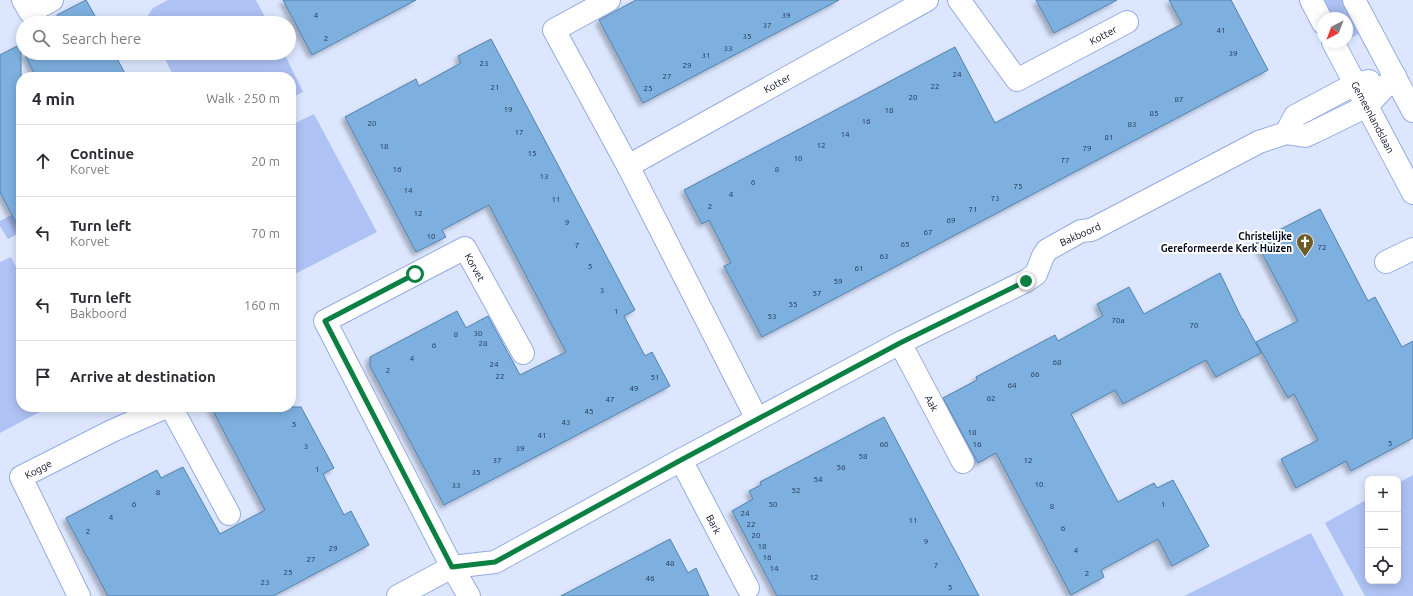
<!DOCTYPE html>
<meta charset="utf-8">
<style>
body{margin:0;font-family:Ubuntu,sans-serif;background:#f2f2f3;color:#2b2b33}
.controls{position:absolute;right:12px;bottom:12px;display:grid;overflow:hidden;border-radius:8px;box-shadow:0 2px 10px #0003}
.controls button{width:36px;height:36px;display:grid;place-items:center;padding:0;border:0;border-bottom:1px solid #e1e1e2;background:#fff;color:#2b2b33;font:20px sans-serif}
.compass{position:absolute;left:1317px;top:12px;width:36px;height:36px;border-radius:50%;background:#fff;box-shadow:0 2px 10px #0003;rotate:222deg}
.stop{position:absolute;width:12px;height:12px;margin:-9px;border:3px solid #0b8043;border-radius:50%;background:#fff}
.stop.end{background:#0b8043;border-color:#fff;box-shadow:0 1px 4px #0008}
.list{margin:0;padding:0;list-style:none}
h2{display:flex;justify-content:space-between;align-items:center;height:52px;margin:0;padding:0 16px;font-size:17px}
h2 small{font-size:13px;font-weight:400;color:#7c7c81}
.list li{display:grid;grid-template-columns:26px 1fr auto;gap:12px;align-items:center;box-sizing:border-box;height:72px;padding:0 16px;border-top:1px solid #e1e1e2}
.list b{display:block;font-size:15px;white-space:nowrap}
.list p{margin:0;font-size:13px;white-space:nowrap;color:#7c7c81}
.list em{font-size:13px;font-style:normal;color:#7c7c81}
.icon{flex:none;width:22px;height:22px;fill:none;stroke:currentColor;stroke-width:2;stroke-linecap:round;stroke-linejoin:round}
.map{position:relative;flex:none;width:1413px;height:596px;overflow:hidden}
.search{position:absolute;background:#fff;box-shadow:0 2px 10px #0003;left:16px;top:16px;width:280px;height:44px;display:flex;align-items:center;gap:10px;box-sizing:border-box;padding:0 14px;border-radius:22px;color:#7c7c81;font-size:15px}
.panel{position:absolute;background:#fff;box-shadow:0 2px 10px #0003;left:16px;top:72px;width:280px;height:340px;border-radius:16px}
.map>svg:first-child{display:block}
.green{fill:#aec2f5}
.building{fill:#7dafdf;stroke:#5182af;filter:url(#shadow)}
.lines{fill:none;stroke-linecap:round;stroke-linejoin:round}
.minor-casing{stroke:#94abe5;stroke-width:24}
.minor{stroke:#fff;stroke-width:22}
.route{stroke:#0b8043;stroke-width:5}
.labels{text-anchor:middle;stroke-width:4;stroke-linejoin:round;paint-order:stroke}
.number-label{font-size:8px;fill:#23344f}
.street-label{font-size:10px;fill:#050b1f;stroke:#fff}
.poi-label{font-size:10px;font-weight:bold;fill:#050b1f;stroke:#fff;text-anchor:end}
</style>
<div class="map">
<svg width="1413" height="596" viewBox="0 0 1413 596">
<defs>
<filter id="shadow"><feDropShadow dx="-3.5" dy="3.5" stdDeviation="2" flood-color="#0004"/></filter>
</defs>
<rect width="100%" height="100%" fill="#dce7ff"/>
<g class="green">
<path d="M168,0H256L268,23H148L147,17L153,8Z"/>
<path d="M1319,0H1347L1363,31L1347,40V18H1328Z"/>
<path d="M162,53H284L303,92L291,98V77H174Z"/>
<path d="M314,114L377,232L291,276V125Z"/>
<path d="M21,210V232L8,239L0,226V221Z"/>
<path d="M11,257L21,277V407H49L0,433V262Z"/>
<path d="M1413,475V596H1365L1325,523L1368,499V581H1398V483Z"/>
<path d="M1311,533L1344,596H1184L1188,594Z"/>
</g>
<g class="building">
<path d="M86,0L99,23H60L57,15Z"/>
<path d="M283,0H416L312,55Z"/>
<path d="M636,0H839L643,103L599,20Z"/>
<path d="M1036,0H1117L1054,33Z"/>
<path d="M1169,0H1231L1268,70L762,337L724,266L731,263L709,220L702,224L684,190L955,47L995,123L1182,24Z"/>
<path d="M491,39L635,310L624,316L645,356L652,352L670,386L444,505L370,366V357L457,311L466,328L488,316L520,375L566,352L489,205L442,230L446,237L416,252L345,117L416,79L419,86L461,63L458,56Z"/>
<path d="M23,43V52L21,48V232L0,192V55Z"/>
<path d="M24,53H114L127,77H36Z"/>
<path d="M1320,209L1368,301L1375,297L1402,347L1413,341V438L1351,471L1346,461L1296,488L1281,459L1318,440L1294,394L1288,398L1256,342L1298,321L1256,242Z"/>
<path d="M1220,273L1242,319H1243L1261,353L1216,377L1206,360L1123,404L1115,390L1071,414L1118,502L1154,483L1157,488L1173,480L1209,546L1172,566L1158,539L1101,570L1104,577L1071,595L996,453L978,463L943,398L977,380L976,377L1055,335L1058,341L1103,316L1097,304L1129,287L1144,314Z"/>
<path d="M211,407H301L334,468L323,474L344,515L351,511L369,545L273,596H108L66,518L157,470L161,478L183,467L220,534L265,510Z"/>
<path d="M884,417L979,596H777L732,511L753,499L749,491L761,485L760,482Z"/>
<path d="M670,539L688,573L696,568L709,596H561Z"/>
</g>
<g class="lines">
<g class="minor-casing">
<g id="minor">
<path d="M23,0L30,12L52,0"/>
<path d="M609,0L554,30L628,166L757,419"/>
<path d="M959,0L1017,80L1127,22"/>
<path d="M1311,0L1323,23"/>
<path d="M1354,0L1413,111"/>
<path d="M1333,42L1413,193"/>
<path d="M1286,133L1295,116L1355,84L1369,81"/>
<path d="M628,166L927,0"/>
<path d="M1386,262L1413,249"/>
<path d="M900,343L963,462"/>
<path d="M171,407L229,514"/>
<path d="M681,460L748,588"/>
<path d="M79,596L21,477L112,431L166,407"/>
<path d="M398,596L452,567L495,562L681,460L900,343L1026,281L1036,274L1043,256L1047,250L1081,231L1091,230L1259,142L1286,133L1305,136L1314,132L1367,106L1395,76"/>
<path d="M469,596L452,567L325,321L465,248L523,353"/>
</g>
</g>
<use href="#minor" class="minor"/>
</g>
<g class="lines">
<path class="route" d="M415,274L325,321L452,567L495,562L681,460L900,343L1026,281"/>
</g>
<defs>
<g id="church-pin" transform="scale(0.9)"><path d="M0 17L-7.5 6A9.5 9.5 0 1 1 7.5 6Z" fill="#6e5b29" stroke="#fff"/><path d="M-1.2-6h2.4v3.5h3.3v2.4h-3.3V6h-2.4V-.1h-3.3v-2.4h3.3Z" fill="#fff"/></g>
</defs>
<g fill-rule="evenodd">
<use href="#church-pin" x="1305" y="242"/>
</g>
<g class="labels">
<g class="number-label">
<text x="316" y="18">4</text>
<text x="786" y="18">39</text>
<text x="767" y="28">37</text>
<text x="1221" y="33">41</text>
<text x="747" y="39">35</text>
<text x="326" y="41">2</text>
<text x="728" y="51">33</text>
<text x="1233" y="56">39</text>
<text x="706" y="58">31</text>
<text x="484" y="66">23</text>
<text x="687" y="68">29</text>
<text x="957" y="77">24</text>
<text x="667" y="79">27</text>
<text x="935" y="89">22</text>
<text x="495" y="90">21</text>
<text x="648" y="91">25</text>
<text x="913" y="100">20</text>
<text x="1179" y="102">87</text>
<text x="508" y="112">19</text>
<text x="889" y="113">18</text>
<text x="1154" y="116">85</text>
<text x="866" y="124">16</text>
<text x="372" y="126">20</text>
<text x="1132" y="127">83</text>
<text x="519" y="135">17</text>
<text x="845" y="137">14</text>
<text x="1109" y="140">81</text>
<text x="821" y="148">12</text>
<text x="384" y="149">18</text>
<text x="1087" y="151">79</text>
<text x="532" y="156">15</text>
<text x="798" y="161">10</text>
<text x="1065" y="163">77</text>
<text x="397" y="172">16</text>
<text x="777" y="172">8</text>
<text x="544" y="179">13</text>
<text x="753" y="185">6</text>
<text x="1018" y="189">75</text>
<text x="408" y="193">14</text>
<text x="731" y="197">4</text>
<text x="995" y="201">73</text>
<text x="556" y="202">11</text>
<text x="710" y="209">2</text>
<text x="973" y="212">71</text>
<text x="418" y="216">12</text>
<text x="951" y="223">69</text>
<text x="567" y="225">9</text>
<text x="928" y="235">67</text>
<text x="431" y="239">10</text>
<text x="905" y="247">65</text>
<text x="577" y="248">7</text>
<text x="1322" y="250">72</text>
<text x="884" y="259">63</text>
<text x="590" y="269">5</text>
<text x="859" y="271">61</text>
<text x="838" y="284">59</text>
<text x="602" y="293">3</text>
<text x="817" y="296">57</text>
<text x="793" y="307">55</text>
<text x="616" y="314">1</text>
<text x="772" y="319">53</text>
<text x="1118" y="323">70a</text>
<text x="1194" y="328">70</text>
<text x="478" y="336">30</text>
<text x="456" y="337">8</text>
<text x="483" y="346">28</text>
<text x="434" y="348">6</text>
<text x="412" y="361">4</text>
<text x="1057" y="365">68</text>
<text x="494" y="367">24</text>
<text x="388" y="373">2</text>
<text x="1035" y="377">66</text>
<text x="500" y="379">22</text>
<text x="655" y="380">51</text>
<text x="1012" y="388">64</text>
<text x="634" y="391">49</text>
<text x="991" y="401">62</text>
<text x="610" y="402">47</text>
<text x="589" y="414">45</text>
<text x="566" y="425">43</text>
<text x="294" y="427">5</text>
<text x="972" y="435">18</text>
<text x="542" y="438">41</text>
<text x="1390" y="446">5</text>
<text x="884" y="447">60</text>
<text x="977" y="447">16</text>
<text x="306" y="449">3</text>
<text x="520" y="451">39</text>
<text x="863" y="459">58</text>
<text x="497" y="463">37</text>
<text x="1028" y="463">12</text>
<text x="841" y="470">56</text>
<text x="317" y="472">1</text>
<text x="476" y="475">35</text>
<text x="818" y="482">54</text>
<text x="1039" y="487">10</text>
<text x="456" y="488">33</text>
<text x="796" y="493">52</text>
<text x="158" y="495">8</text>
<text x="134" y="507">6</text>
<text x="773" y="507">50</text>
<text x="1163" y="507">1</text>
<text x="1052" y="509">8</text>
<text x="745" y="516">24</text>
<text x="111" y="520">4</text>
<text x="913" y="523">11</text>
<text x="751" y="527">22</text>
<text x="1063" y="531">6</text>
<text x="88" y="534">2</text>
<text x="756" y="538">20</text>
<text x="926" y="544">9</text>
<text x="762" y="549">18</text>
<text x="333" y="551">29</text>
<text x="1076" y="553">4</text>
<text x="767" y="560">16</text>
<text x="311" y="562">27</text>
<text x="670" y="566">48</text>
<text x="936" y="568">7</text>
<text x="774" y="571">14</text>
<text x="288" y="575">25</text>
<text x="1087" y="576">2</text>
<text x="814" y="580">12</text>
<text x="650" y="581">46</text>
<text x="265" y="585">23</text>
<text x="950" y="590">5</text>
</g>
<g class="street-label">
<text transform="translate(1103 35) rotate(-28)" y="4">Kotter</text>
<text transform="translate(777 83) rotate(-29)" y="4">Kotter</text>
<text transform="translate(1373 117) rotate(62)" y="4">Gemeenlandslaan</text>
<text transform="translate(1080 234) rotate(-24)" y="4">Bakboord</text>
<text transform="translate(475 267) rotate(61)" y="4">Korvet</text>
<text transform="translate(932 403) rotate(62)" y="4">Aak</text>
<text transform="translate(38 469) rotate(-28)" y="4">Kogge</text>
<text transform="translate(714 524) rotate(62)" y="4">Bark</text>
</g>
<g class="poi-label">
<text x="1292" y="240">Christelijke<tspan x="1292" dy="12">Gereformeerde Kerk Huizen</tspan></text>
</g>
</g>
</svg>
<div class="controls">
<button>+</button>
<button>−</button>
<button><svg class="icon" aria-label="locate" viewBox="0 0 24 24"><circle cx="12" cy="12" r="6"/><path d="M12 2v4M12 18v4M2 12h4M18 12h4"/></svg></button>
</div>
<svg class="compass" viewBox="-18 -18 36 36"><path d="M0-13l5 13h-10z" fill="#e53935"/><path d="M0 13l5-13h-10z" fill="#7c7c81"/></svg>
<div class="stop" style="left:415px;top:274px"></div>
<div class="stop end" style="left:1026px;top:281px"></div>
<div class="search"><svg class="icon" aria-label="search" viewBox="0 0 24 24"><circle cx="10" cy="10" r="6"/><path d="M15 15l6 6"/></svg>Search here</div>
<section class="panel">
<h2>4 min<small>Walk · 250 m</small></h2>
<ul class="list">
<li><svg class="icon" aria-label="ahead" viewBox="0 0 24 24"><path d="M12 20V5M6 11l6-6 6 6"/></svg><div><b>Continue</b><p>Korvet</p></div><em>20 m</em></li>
<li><svg class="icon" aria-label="left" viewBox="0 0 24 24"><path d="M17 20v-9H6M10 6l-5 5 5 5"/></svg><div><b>Turn left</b><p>Korvet</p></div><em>70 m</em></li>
<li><svg class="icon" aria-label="left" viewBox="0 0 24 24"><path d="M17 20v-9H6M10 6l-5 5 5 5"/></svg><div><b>Turn left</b><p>Bakboord</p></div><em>160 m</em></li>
<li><svg class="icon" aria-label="arrive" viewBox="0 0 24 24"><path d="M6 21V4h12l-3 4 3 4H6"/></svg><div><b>Arrive at destination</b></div></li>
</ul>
</section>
</div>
